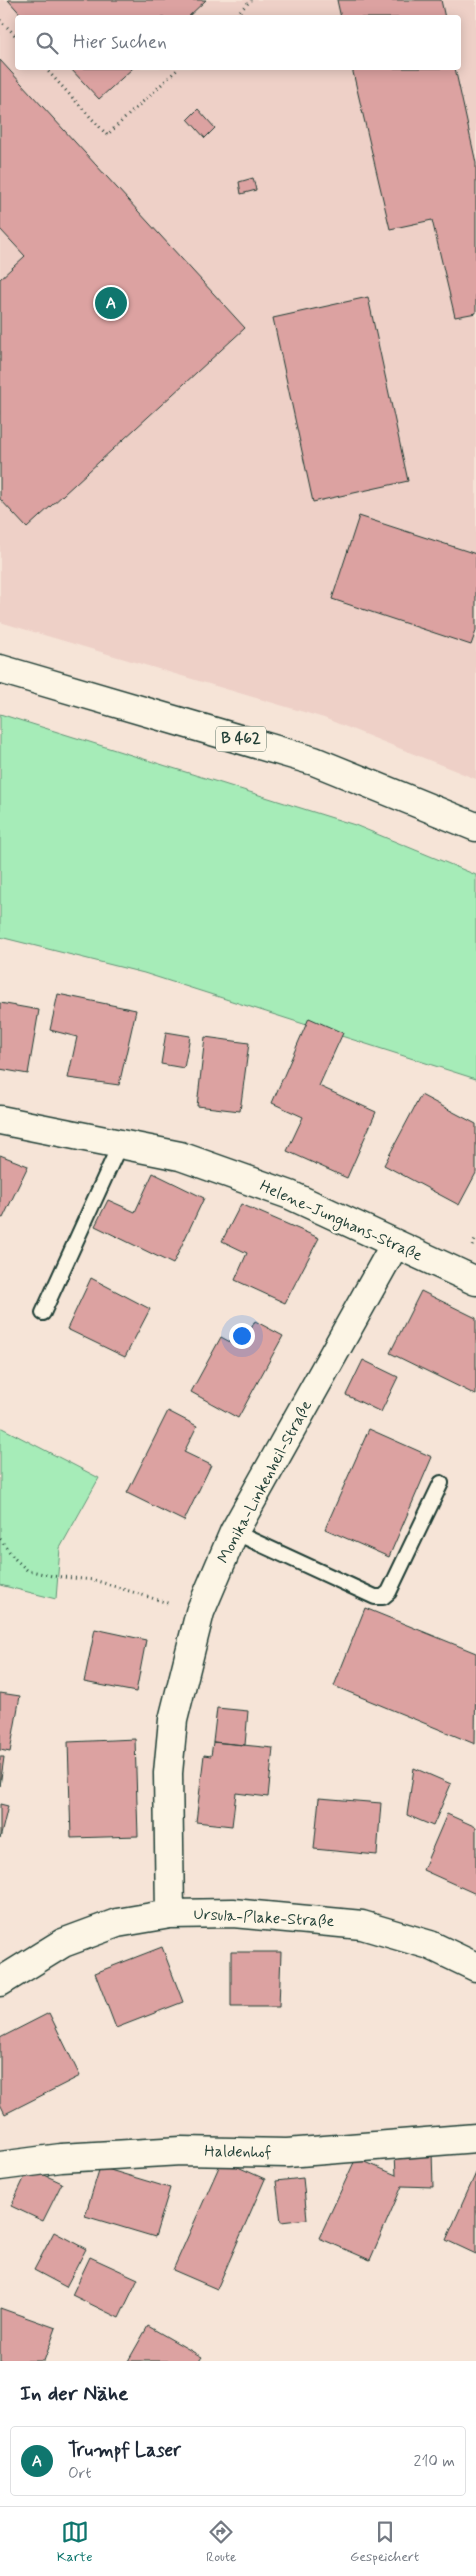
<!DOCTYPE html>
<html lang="de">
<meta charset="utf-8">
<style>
:root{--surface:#fff;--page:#f6f6f7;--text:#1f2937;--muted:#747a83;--line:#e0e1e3;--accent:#0f766e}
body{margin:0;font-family:Mynerve,sans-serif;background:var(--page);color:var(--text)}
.you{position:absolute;left:241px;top:1335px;width:18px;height:18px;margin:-12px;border:4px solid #fff;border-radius:50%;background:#1a73e8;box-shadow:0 0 0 8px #1a73e833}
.badge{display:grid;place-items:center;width:32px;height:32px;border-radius:50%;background:var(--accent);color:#fff;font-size:16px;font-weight:700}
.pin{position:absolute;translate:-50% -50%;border:2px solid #fff;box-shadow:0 1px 5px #0006}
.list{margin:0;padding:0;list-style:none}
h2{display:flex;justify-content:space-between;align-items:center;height:65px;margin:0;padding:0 20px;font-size:21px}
h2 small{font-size:16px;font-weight:400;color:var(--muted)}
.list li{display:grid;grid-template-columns:32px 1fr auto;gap:15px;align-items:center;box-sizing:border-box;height:70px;margin:0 10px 10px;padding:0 10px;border:1px solid var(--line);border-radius:5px}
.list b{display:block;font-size:19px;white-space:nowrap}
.list p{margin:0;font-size:16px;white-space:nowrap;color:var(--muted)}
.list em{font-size:16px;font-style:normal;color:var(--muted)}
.icon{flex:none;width:28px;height:28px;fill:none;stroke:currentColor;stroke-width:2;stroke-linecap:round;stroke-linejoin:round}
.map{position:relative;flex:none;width:476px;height:2361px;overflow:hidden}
.search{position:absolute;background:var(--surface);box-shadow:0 2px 12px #0003;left:15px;right:15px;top:15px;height:55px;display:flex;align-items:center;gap:12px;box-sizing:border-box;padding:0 18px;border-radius:5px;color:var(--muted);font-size:19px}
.sheet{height:145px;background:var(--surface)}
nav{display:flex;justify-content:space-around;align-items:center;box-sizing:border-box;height:70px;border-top:1px solid var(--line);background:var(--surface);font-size:14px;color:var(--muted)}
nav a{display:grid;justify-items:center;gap:2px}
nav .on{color:var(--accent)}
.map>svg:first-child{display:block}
.built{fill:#eed0c7;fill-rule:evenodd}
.green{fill:#a6ecb8;stroke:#629476}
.building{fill:#dca2a1;stroke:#1f3d34}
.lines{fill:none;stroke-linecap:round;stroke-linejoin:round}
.lane-casing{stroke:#1f3d34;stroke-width:18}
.street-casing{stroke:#1f3d34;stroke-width:31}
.primary-casing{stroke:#1f3d34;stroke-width:31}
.path{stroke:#1f3d34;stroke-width:3;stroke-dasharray:1 4;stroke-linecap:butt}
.lane{stroke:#fcf5e5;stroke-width:14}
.street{stroke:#fcf5e5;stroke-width:28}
.primary{stroke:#fcf5e5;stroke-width:28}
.labels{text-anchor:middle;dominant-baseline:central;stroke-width:5;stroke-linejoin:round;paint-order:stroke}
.shield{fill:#fcf5e5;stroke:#617469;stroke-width:1}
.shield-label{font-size:15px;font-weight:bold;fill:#1f3d34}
.street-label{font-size:16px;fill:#1f3d34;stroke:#fcf5e5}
</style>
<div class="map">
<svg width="476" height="2361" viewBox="0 0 476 2361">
<rect width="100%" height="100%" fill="#f6e4d7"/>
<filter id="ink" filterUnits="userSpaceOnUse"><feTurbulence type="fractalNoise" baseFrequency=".02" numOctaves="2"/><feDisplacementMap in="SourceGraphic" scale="10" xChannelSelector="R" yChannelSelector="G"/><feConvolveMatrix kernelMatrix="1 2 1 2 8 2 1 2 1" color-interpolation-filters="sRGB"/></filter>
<g filter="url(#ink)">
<path class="built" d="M0 0H476V779L324 718 0 622ZM18 18H458V68H18Z"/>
<path class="green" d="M0 714 355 825 476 875V1079L144 973 0 937Z
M0 1427 99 1478 60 1548 56 1599 0 1585Z"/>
<path class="building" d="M8 0H206L187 18H24Z
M337 0H441L445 18H341Z
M0 60 245 328 27 528 0 499V279L25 256 0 229Z
M70 68H133L99 99Z
M352 68H455L476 163V313L455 317 432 220 390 229Z
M198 109 215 128 205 138 188 119Z
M253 178 256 190 241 194 239 182Z
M368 297 408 481 313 502 273 318Z
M359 516 476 554V631L471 645 332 599Z
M58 994 136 1010 119 1085 68 1078 77 1037 50 1030Z
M0 1003 39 1010 28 1074 0 1069Z
M309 1018 343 1033 319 1086 376 1112 347 1178 287 1151 303 1117 272 1103Z
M166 1032 190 1036 184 1068 161 1064Z
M205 1037 249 1043 240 1111 197 1106Z
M421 1095 476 1124V1173L459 1205 384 1165Z
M0 1155 28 1166 3 1218 0 1217Z
M153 1173 204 1198 173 1264 95 1226 108 1200 135 1212Z
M241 1204 319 1238 285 1303 235 1280 247 1253 222 1241Z
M91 1278 150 1309 125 1357 67 1329Z
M421 1291 476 1318V1395L390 1353Z
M255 1321 283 1336 238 1418 191 1392 221 1337 241 1348Z
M363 1360 398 1377 381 1412 346 1395Z
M168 1411 197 1426 184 1452 211 1465 184 1521 127 1493Z
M369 1429 432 1457 389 1557 325 1529Z
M365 1608 476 1653 475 1744 334 1686Z
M95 1629 146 1640 136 1692 84 1682Z
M0 1693 20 1696 10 1752 0 1750Z
M217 1708 248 1711 245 1745 213 1742Z
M135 1739 138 1836 71 1838 68 1742Z
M213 1742 273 1748 268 1797 236 1793 232 1826 196 1822 204 1755 211 1756Z
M0 1757H4L0 1786Z
M414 1768 451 1784 433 1826 407 1815Z
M319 1798 381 1803 377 1855 314 1849Z
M0 1804 8 1806 0 1839Z
M447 1814 476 1827V1894L423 1870Z
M162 1947 183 2002 116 2028 95 1973Z
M231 1952H281L279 2007H231Z
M49 2013 80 2076 5 2114 0 2104V2038Z
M432 2151 433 2187 402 2186 370 2260 319 2238 356 2158 396 2175 395 2154Z
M222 2160 265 2179 217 2289 173 2270Z
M100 2167 170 2188 155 2237 85 2216Z
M29 2168 62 2183 43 2221 11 2206Z
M476 2173V2254L446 2240Z
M303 2178 307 2219 281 2222 276 2181Z
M54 2232 86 2249 66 2287 34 2270Z
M90 2257 138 2279 119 2318 72 2295Z
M0 2308 56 2328 44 2361H0Z
M148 2326 202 2357 199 2361H128Z"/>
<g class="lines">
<defs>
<path id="lane" d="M43 1313 120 1144
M234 1532 375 1597H383L389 1592 441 1483"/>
<path id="street" d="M0 1120 180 1156 290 1195 476 1281
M170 1914 168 1773 173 1720 200 1612 234 1532 395 1244
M0 1982 63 1943 117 1923 170 1914 233 1913 362 1925 430 1945 476 1967
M0 2166 61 2158 181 2151 287 2153 476 2138"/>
<path id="primary" d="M0 669 314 761 476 827"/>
</defs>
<use href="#lane" class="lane-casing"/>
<use href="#street" class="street-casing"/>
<use href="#primary" class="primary-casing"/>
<path class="path" d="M233 18 251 0
M0 20 18 38
M45 68 107 135 179 68
M472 1246 476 1238
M0 1539 14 1558 27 1570 52 1576 94 1580 171 1604"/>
<use href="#lane" class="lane"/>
<use href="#street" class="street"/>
<use href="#primary" class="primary"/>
</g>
</g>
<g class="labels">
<rect class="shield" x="216" y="726.5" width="50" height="25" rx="4"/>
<g class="shield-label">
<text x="241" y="739">B 462</text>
</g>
<g class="street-label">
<text transform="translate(341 1221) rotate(24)">Helene-Junghans-Straße</text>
<text transform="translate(265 1482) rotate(-62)">Monika-Linkenheil-Straße</text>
<text transform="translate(264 1918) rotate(3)">Ursula-Plake-Straße</text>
<text transform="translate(238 2152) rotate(1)">Haldenhof</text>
</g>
</g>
</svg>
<div class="you"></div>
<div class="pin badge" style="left:111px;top:303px">A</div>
<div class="search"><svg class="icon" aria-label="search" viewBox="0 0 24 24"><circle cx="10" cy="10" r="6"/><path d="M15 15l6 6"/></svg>Hier suchen</div>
</div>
<section class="sheet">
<h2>In der Nähe<small></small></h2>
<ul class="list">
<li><span class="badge">A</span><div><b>Trumpf Laser</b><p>Ort</p></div><em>210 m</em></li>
</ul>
</section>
<nav>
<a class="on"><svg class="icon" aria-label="map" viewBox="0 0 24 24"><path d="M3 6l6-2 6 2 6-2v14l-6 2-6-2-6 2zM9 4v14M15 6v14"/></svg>Karte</a>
<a><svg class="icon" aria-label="directions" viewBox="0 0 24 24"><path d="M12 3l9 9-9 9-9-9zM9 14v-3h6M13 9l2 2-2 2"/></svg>Route</a>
<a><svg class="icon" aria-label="saved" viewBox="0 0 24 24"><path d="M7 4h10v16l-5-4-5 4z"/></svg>Gespeichert</a>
</nav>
